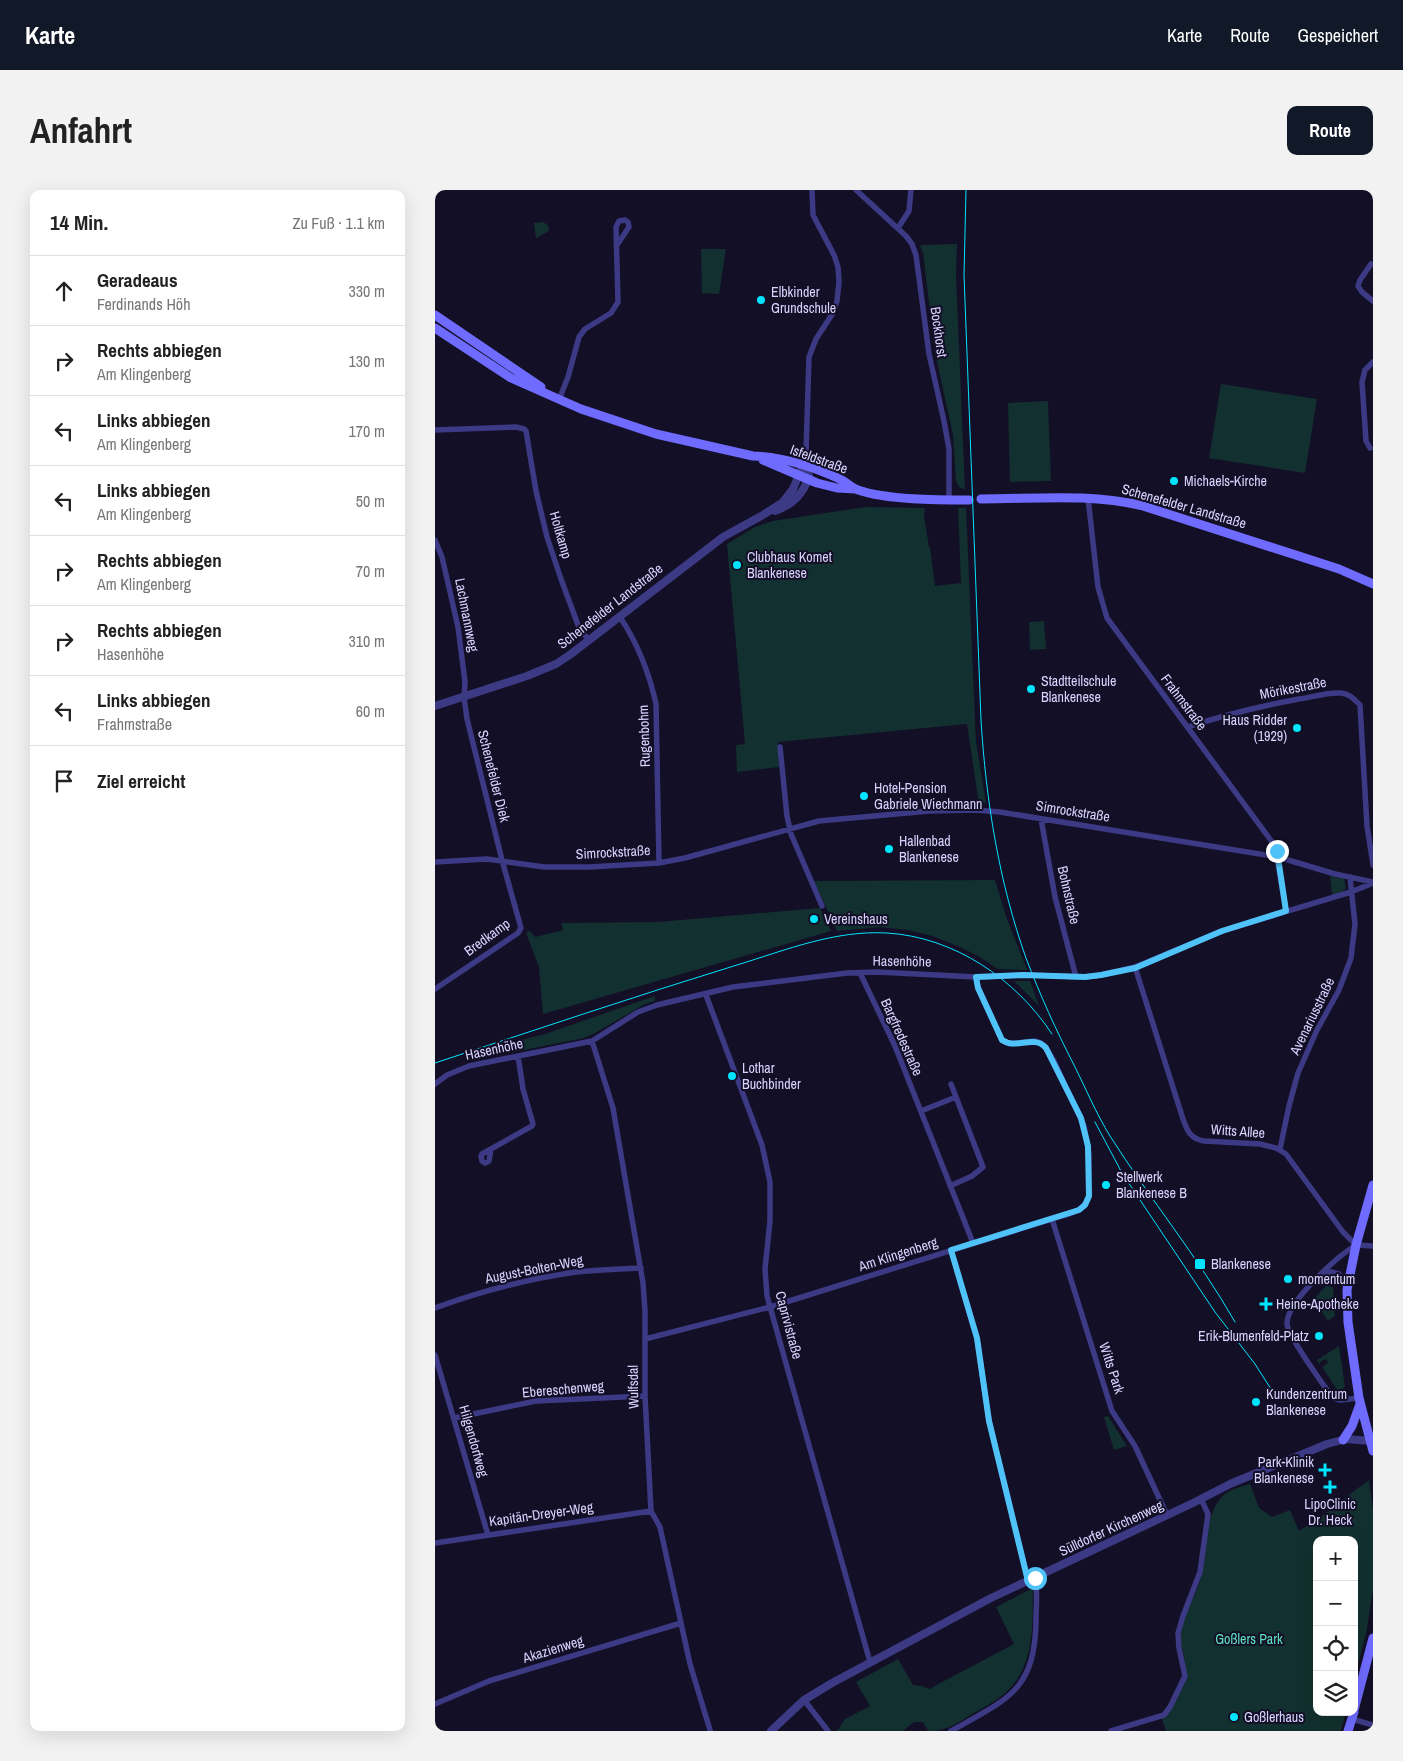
<!DOCTYPE html>
<html lang="de">
<meta charset="utf-8">
<style>
:root{--surface:#fff;--page:#f2f2f2;--text:#222;--muted:#767676;--line:#e0e0e0;--accent:#111827}
body{margin:0;font-family:"Archivo Narrow",sans-serif;background:var(--page);color:var(--text)}
.controls{position:absolute;right:15px;bottom:15px;display:grid;overflow:hidden;border-radius:10px;box-shadow:0 5px 20px #0002}
.controls button{width:45px;height:45px;display:grid;place-items:center;padding:0;border:0;border-bottom:1px solid var(--line);background:var(--surface);color:var(--text);font:25px sans-serif}
.stop{position:absolute;width:15px;height:15px;margin:-11px;border:4px solid #4fc3f7;border-radius:50%;background:#fff}
.stop.end{background:#4fc3f7;border-color:#fff;box-shadow:0 1px 5px #0008}
.list{margin:0;padding:0;list-style:none}
h2{display:flex;justify-content:space-between;align-items:center;height:65px;margin:0;padding:0 20px;font-size:21px}
h2 small{font-size:16px;font-weight:400;color:var(--muted)}
.list li{display:grid;grid-template-columns:32px 1fr auto;gap:15px;align-items:center;box-sizing:border-box;height:70px;padding:0 20px;border-top:1px solid var(--line)}
.list b{display:block;font-size:19px;white-space:nowrap}
.list p{margin:0;font-size:16px;white-space:nowrap;color:var(--muted)}
.list em{font-size:16px;font-style:normal;color:var(--muted)}
.icon{flex:none;width:28px;height:28px;fill:none;stroke:currentColor;stroke-width:2;stroke-linecap:round;stroke-linejoin:round}
.map{position:relative;flex:none;width:938px;height:1541px;overflow:hidden;border-radius:10px}
header{display:flex;align-items:center;gap:30px;box-sizing:border-box;height:70px;padding:0 25px;background:var(--accent);color:#fff}
header strong{font-size:24px}
nav{display:flex;gap:28px;margin-inline-start:auto;font-size:18px}
.intro{display:flex;align-items:center;justify-content:space-between;box-sizing:border-box;height:120px;padding:0 30px}
h1{margin:0;font-size:35px}
.button{padding:12px 22px;border-radius:10px;background:var(--accent);color:#fff;font-size:18px;font-weight:700}
main{display:flex;gap:30px;padding:0 30px}
aside{flex:1;background:var(--surface);border-radius:10px;box-shadow:0 5px 20px #0002}
.map>svg:first-child{display:block}
.green{fill:#12302f}
.lines{fill:none;stroke-linecap:round;stroke-linejoin:round}
.minor{stroke:#3d3a85;stroke-width:5.5}
.tertiary{stroke:#3d3a85;stroke-width:8}
.secondary{stroke:#6f6bff;stroke-width:9}
.tram{stroke:#00e5ff;stroke-width:1}
.route{stroke:#4fc3f7;stroke-width:6}
.poi-dot{fill:#00e5ff;stroke:#130f26;stroke-width:2}
.labels{text-anchor:middle;dominant-baseline:central;stroke-width:4;stroke-linejoin:round;paint-order:stroke}
.poi-label{font-size:14px;fill:#d9d4ff;stroke:#130f26;text-anchor:start}
.street-label{font-size:14px;fill:#d9d4ff;stroke:#130f26}
.park-label{font-size:14px;fill:#5fe0c0;stroke:#130f26}
</style>
<header>
<strong>Karte</strong>
<nav><a>Karte</a><a>Route</a><a>Gespeichert</a></nav>
</header>
<div class="intro"><h1>Anfahrt</h1><a class="button">Route</a></div>
<main>
<aside>
<h2>14 Min.<small>Zu Fuß · 1.1 km</small></h2>
<ul class="list">
<li><svg class="icon" aria-label="ahead" viewBox="0 0 24 24"><path d="M12 20V5M6 11l6-6 6 6"/></svg><div><b>Geradeaus</b><p>Ferdinands Höh</p></div><em>330 m</em></li>
<li><svg class="icon" aria-label="right" viewBox="0 0 24 24"><path d="M7 20v-9h11M14 6l5 5-5 5"/></svg><div><b>Rechts abbiegen</b><p>Am Klingenberg</p></div><em>130 m</em></li>
<li><svg class="icon" aria-label="left" viewBox="0 0 24 24"><path d="M17 20v-9H6M10 6l-5 5 5 5"/></svg><div><b>Links abbiegen</b><p>Am Klingenberg</p></div><em>170 m</em></li>
<li><svg class="icon" aria-label="left" viewBox="0 0 24 24"><path d="M17 20v-9H6M10 6l-5 5 5 5"/></svg><div><b>Links abbiegen</b><p>Am Klingenberg</p></div><em>50 m</em></li>
<li><svg class="icon" aria-label="right" viewBox="0 0 24 24"><path d="M7 20v-9h11M14 6l5 5-5 5"/></svg><div><b>Rechts abbiegen</b><p>Am Klingenberg</p></div><em>70 m</em></li>
<li><svg class="icon" aria-label="right" viewBox="0 0 24 24"><path d="M7 20v-9h11M14 6l5 5-5 5"/></svg><div><b>Rechts abbiegen</b><p>Hasenhöhe</p></div><em>310 m</em></li>
<li><svg class="icon" aria-label="left" viewBox="0 0 24 24"><path d="M17 20v-9H6M10 6l-5 5 5 5"/></svg><div><b>Links abbiegen</b><p>Frahmstraße</p></div><em>60 m</em></li>
<li><svg class="icon" aria-label="arrive" viewBox="0 0 24 24"><path d="M6 21V4h12l-3 4 3 4H6"/></svg><div><b>Ziel erreicht</b></div></li>
</ul>
</aside>
<div class="map">
<svg width="938" height="1541" viewBox="0 0 938 1541">
<rect width="100%" height="100%" fill="#130f26"/>
<path class="green" d="M108 32 113 35 114 41 101 48 99 33Z
M522 54 521 86 530 300 524 297 521 291 518 245 500 162 488 63 485 55Z
M291 59 284 104 267 103 266 59Z
M786 194 882 209 870 283 774 268Z
M613 211 616 291 575 292 573 213Z
M430 317 490 318 489 326 494 357H495L500 396 526 393 523 318H531L541 552 551 613 544 614 532 534 343 552 344 577 302 582 301 555 310 554 292 354 320 337 338 331Z
M609 431 611 459 595 460 594 432Z
M895 686 909 689 911 698 909 701 897 705Z
M560 690 572 729 592 780 563 779 543 766 525 757 497 746 473 740 445 737 402 741 379 691Z
M385 718 396 741 108 824 104 777 91 743 95 741 100 747 128 740 126 733 223 732Z
M579 791H595L604 816Z
M220 806V811L210 814 160 843 149 848 84 861 35 867 34 863 110 844Z
M891 1096 898 1097 900 1126 893 1131 879 1109Z
M904 1156 910 1197 903 1201 887 1177 893 1173 891 1169 885 1172V1175L882 1170Z
M673 1226 692 1256 679 1260 669 1227Z
M934 1290 938 1320V1400L931 1444 919 1489V1350H882V1522H911L906 1541H731L726 1526C736 1518 751 1489 750 1476 750 1466 745 1456 746 1445 747 1425 761 1407 766 1387 774 1362 768 1331 785 1309 792 1300 804 1297 815 1294L824 1318 837 1327 855 1320 864 1341 896 1320 919 1301Z
M598 1398C597 1437 601 1477 568 1505 559 1512 548 1518 539 1523 522 1533 513 1541 493 1541L488 1532H479L468 1541H402L410 1529 435 1516 421 1492 463 1469 478 1495 487 1496 494 1499 579 1454 561 1417Z"/>
<g class="lines">
<path class="minor" d="M421 0 471 46 477 54 481 65 494 164 509 231 514 259V310
M463 38 474 21 476 0
M936 74 925 90 923 96 927 102 938 111
M124 210 133 187 144 147 150 139 176 123 183 112 181 37 184 31 190 30 193 32 194 37 182 55
M0 240 81 237 89 239 91 241 101 301 112 347 126 389 143 435 154 451
M935 258 931 251 927 192 930 180 938 172
M368 275 371 263 374 167 381 149 398 123 402 111 404 92 403 77 399 65 378 25 377 0
M653 308 663 397 672 428 840 656 851 721
M0 350 7 367 23 437 30 492 29 507 32 529 67 670 86 738 83 743 0 799
M185 427C203 454 214 482 221 514L224 673
M753 537C789 525 826 516 864 509 878 507 892 502 906 503 915 504 919 509 925 515L932 636 938 675
M345 557 352 626 356 644 387 716
M606 629 620 707 641 787
M0 672 52 669 109 677H154L224 673 250 668 384 631 494 621 540 620 565 622 843 667 900 684 938 692
M700 777 748 929C752 941 756 949 769 951L825 954 841 958 851 964 908 1042 921 1055
M425 783 460 856 538 1053
M271 805 327 955 335 992V1031L330 1079 332 1106 435 1472
M157 851 178 918 208 1093 210 1121V1206L216 1321 225 1337 255 1474 275 1540
M0 894 12 885 34 876 157 851 203 822 222 815 298 797 412 783 442 782 541 787 589 785 650 787 666 785 700 777 787 741 916 702 938 693
M486 921 521 907
M56 959 54 971 50 973 47 971 46 966 47 964 97 936 98 934 88 899 83 866
M845 959 854 916 863 883 882 840 904 800 916 768 920 734 915 687
M515 996 537 986 548 977 516 894
M617 1029 677 1221 700 1256 732 1325
M921 1055C903 1066 851 1112 852 1134 853 1146 889 1196 898 1208L905 1210 924 1208
M921 1055 938 1056
M516 1060 542 1149 554 1231 593 1391
M887 1083 896 1082 904 1084 911 1097
M0 1118C46 1101 92 1089 141 1082 162 1080 184 1079 206 1078
M210 1149 335 1117 617 1029C632 1024 649 1023 654 1006V965L649 936 619 871 611 858 606 853 599 851 575 854 567 850 543 797 541 787
M0 1165 53 1345
M19 1228 101 1211 210 1206
M0 1353 216 1321
M369 1510 393 1541
M0 1514 54 1491 246 1433
M917 1529 938 1535
M516 1541C572 1509 600 1502 601 1430 601 1416 603 1401 600 1388
M676 1541 729 1525 735 1517 750 1486 744 1458 743 1443 748 1426 765 1382 773 1324 766 1309"/>
<path class="tertiary" d="M340 321C357 315 369 303 374 286L368 275
M0 516 92 486 121 474 136 464 288 347 328 325 348 312 358 299 368 275
M336 1541 369 1510 397 1493 556 1408 758 1313 795 1294 892 1254 911 1249 936 1251"/>
<path class="secondary" d="M0 125 106 197
M0 138 76 188 146 219 221 244 318 266C349 267 379 277 407 290 412 293 417 298 423 300 452 310 503 310 534 310
M328 270 382 293 402 298 421 299
M546 309C600 309 655 303 708 316L904 379 938 394
M938 995 921 1055 912 1100 913 1132 924 1208 938 1261
M908 1250 917 1236 925 1214
M919 1520 938 1448
M913 1541 919 1522"/>
<path class="tram" d="M531 0 529 85 546 530C551 611 564 692 591 768 605 805 621 840 639 875 651 899 661 923 675 946 715 1009 763 1067 800 1132
M0 873C100 840 201 806 302 775 351 760 400 740 452 743 519 747 581 789 617 844
M660 932 687 983 780 1122 820 1174 836 1199"/>
</g>
<g class="lines">
<path class="route" d="M600 1388 593 1391 554 1231 542 1148 516 1060 644 1020 650 1015 654 1006 653 956 646 928 611 858C599 844 581 860 567 850L543 798 541 787 589 785 650 787 666 785 700 778 787 741 851 721 842 661"/>
</g>
<g class="poi-dot">
<circle cx="326" cy="110" r="5"/>
<circle cx="739" cy="291" r="5"/>
<circle cx="302" cy="375" r="5"/>
<circle cx="596" cy="499" r="5"/>
<circle cx="862" cy="538" r="5"/>
<circle cx="429" cy="606" r="5"/>
<circle cx="454" cy="659" r="5"/>
<circle cx="379" cy="729" r="5"/>
<circle cx="297" cy="886" r="5"/>
<circle cx="671" cy="995" r="5"/>
<rect x="759" y="1068" width="12" height="12" rx="2.5"/>
<circle cx="853" cy="1089" r="5"/>
<path d="M828.5 1106.5h5v5h5v5h-5v5h-5v-5h-5v-5h5z"/>
<circle cx="884" cy="1146" r="5"/>
<circle cx="821" cy="1212" r="5"/>
<path d="M887.5 1272.5h5v5h5v5h-5v5h-5v-5h-5v-5h5z"/>
<path d="M892.5 1289.5h5v5h5v5h-5v5h-5v-5h-5v-5h5z"/>
<circle cx="799" cy="1527" r="5"/>
</g>
<g class="labels">
<g class="poi-label">
<text x="336" y="102">Elbkinder<tspan x="336" dy="16">Grundschule</tspan></text>
<text x="749" y="291">Michaels-Kirche</text>
<text x="312" y="367">Clubhaus Komet<tspan x="312" dy="16">Blankenese</tspan></text>
<text x="606" y="491">Stadtteilschule<tspan x="606" dy="16">Blankenese</tspan></text>
<text x="852" y="530" text-anchor="end">Haus Ridder<tspan x="852" dy="16">(1929)</tspan></text>
<text x="439" y="598">Hotel-Pension<tspan x="439" dy="16">Gabriele Wiechmann</tspan></text>
<text x="464" y="651">Hallenbad<tspan x="464" dy="16">Blankenese</tspan></text>
<text x="389" y="729">Vereinshaus</text>
<text x="307" y="878">Lothar<tspan x="307" dy="16">Buchbinder</tspan></text>
<text x="681" y="987">Stellwerk<tspan x="681" dy="16">Blankenese B</tspan></text>
<text x="776" y="1074">Blankenese</text>
<text x="863" y="1089">momentum</text>
<text x="841" y="1114">Heine-Apotheke</text>
<text x="874" y="1146" text-anchor="end">Erik-Blumenfeld-Platz</text>
<text x="831" y="1204">Kundenzentrum<tspan x="831" dy="16">Blankenese</tspan></text>
<text x="879" y="1272" text-anchor="end">Park-Klinik<tspan x="879" dy="16">Blankenese</tspan></text>
<text x="895" y="1314" text-anchor="middle">LipoClinic<tspan x="895" dy="16">Dr. Heck</tspan></text>
<text x="809" y="1527">Goßlerhaus</text>
</g>
<g class="street-label">
<text transform="translate(504 142) rotate(82)">Bockhorst</text>
<text transform="translate(384 269) rotate(20)">Isfeldstraße</text>
<text transform="translate(749 316) rotate(16)">Schenefelder Landstraße</text>
<text transform="translate(126 345) rotate(74)">Holtkamp</text>
<text transform="translate(175 416) rotate(-38)">Schenefelder Landstraße</text>
<text transform="translate(32 425) rotate(79)">Lachmannweg</text>
<text transform="translate(858 498) rotate(-11)">Mörikestraße</text>
<text transform="translate(749 512) rotate(53)">Frahmstraße</text>
<text transform="translate(209 546) rotate(-92)">Rugenbohm</text>
<text transform="translate(59 586) rotate(76)">Schenefelder Diek</text>
<text transform="translate(638 621) rotate(9)">Simrockstraße</text>
<text transform="translate(178 662) rotate(-3)">Simrockstraße</text>
<text transform="translate(634 705) rotate(77)">Bohnstraße</text>
<text transform="translate(52 747) rotate(-36)">Bredkamp</text>
<text transform="translate(467 771) rotate(1)">Hasenhöhe</text>
<text transform="translate(877 826) rotate(-64)">Avenariusstraße</text>
<text transform="translate(467 847) rotate(66)">Bargfredestraße</text>
<text transform="translate(59 859) rotate(-12)">Hasenhöhe</text>
<text transform="translate(803 941) rotate(4)">Witts Allee</text>
<text transform="translate(463 1064) rotate(-18)">Am Klingenberg</text>
<text transform="translate(99 1079) rotate(-11)">August-Bolten-Weg</text>
<text transform="translate(354 1135) rotate(75)">Caprivistraße</text>
<text transform="translate(677 1178) rotate(72)">Witts Park</text>
<text transform="translate(198 1197) rotate(-91)">Wulfsdal</text>
<text transform="translate(128 1199) rotate(-5)">Ebereschenweg</text>
<text transform="translate(39 1251) rotate(74)">Hilgendorfweg</text>
<text transform="translate(106 1324) rotate(-8)">Kapitän-Dreyer-Weg</text>
<text transform="translate(676 1338) rotate(-25)">Sülldorfer Kirchenweg</text>
<text transform="translate(118 1459) rotate(-17)">Akazienweg</text>
</g>
<g class="park-label">
<text x="814" y="1449">Goßlers Park</text>
</g>
</g>
</svg>
<div class="controls">
<button>+</button>
<button>−</button>
<button><svg class="icon" aria-label="locate" viewBox="0 0 24 24"><circle cx="12" cy="12" r="6"/><path d="M12 2v4M12 18v4M2 12h4M18 12h4"/></svg></button>
<button><svg class="icon" aria-label="layers" viewBox="0 0 24 24"><path d="M12 4l9 5-9 5-9-5zM3 14l9 5 9-5"/></svg></button>
</div>
<div class="stop" style="left:600px;top:1388px"></div>
<div class="stop end" style="left:842px;top:661px"></div>
</div>
</main>
